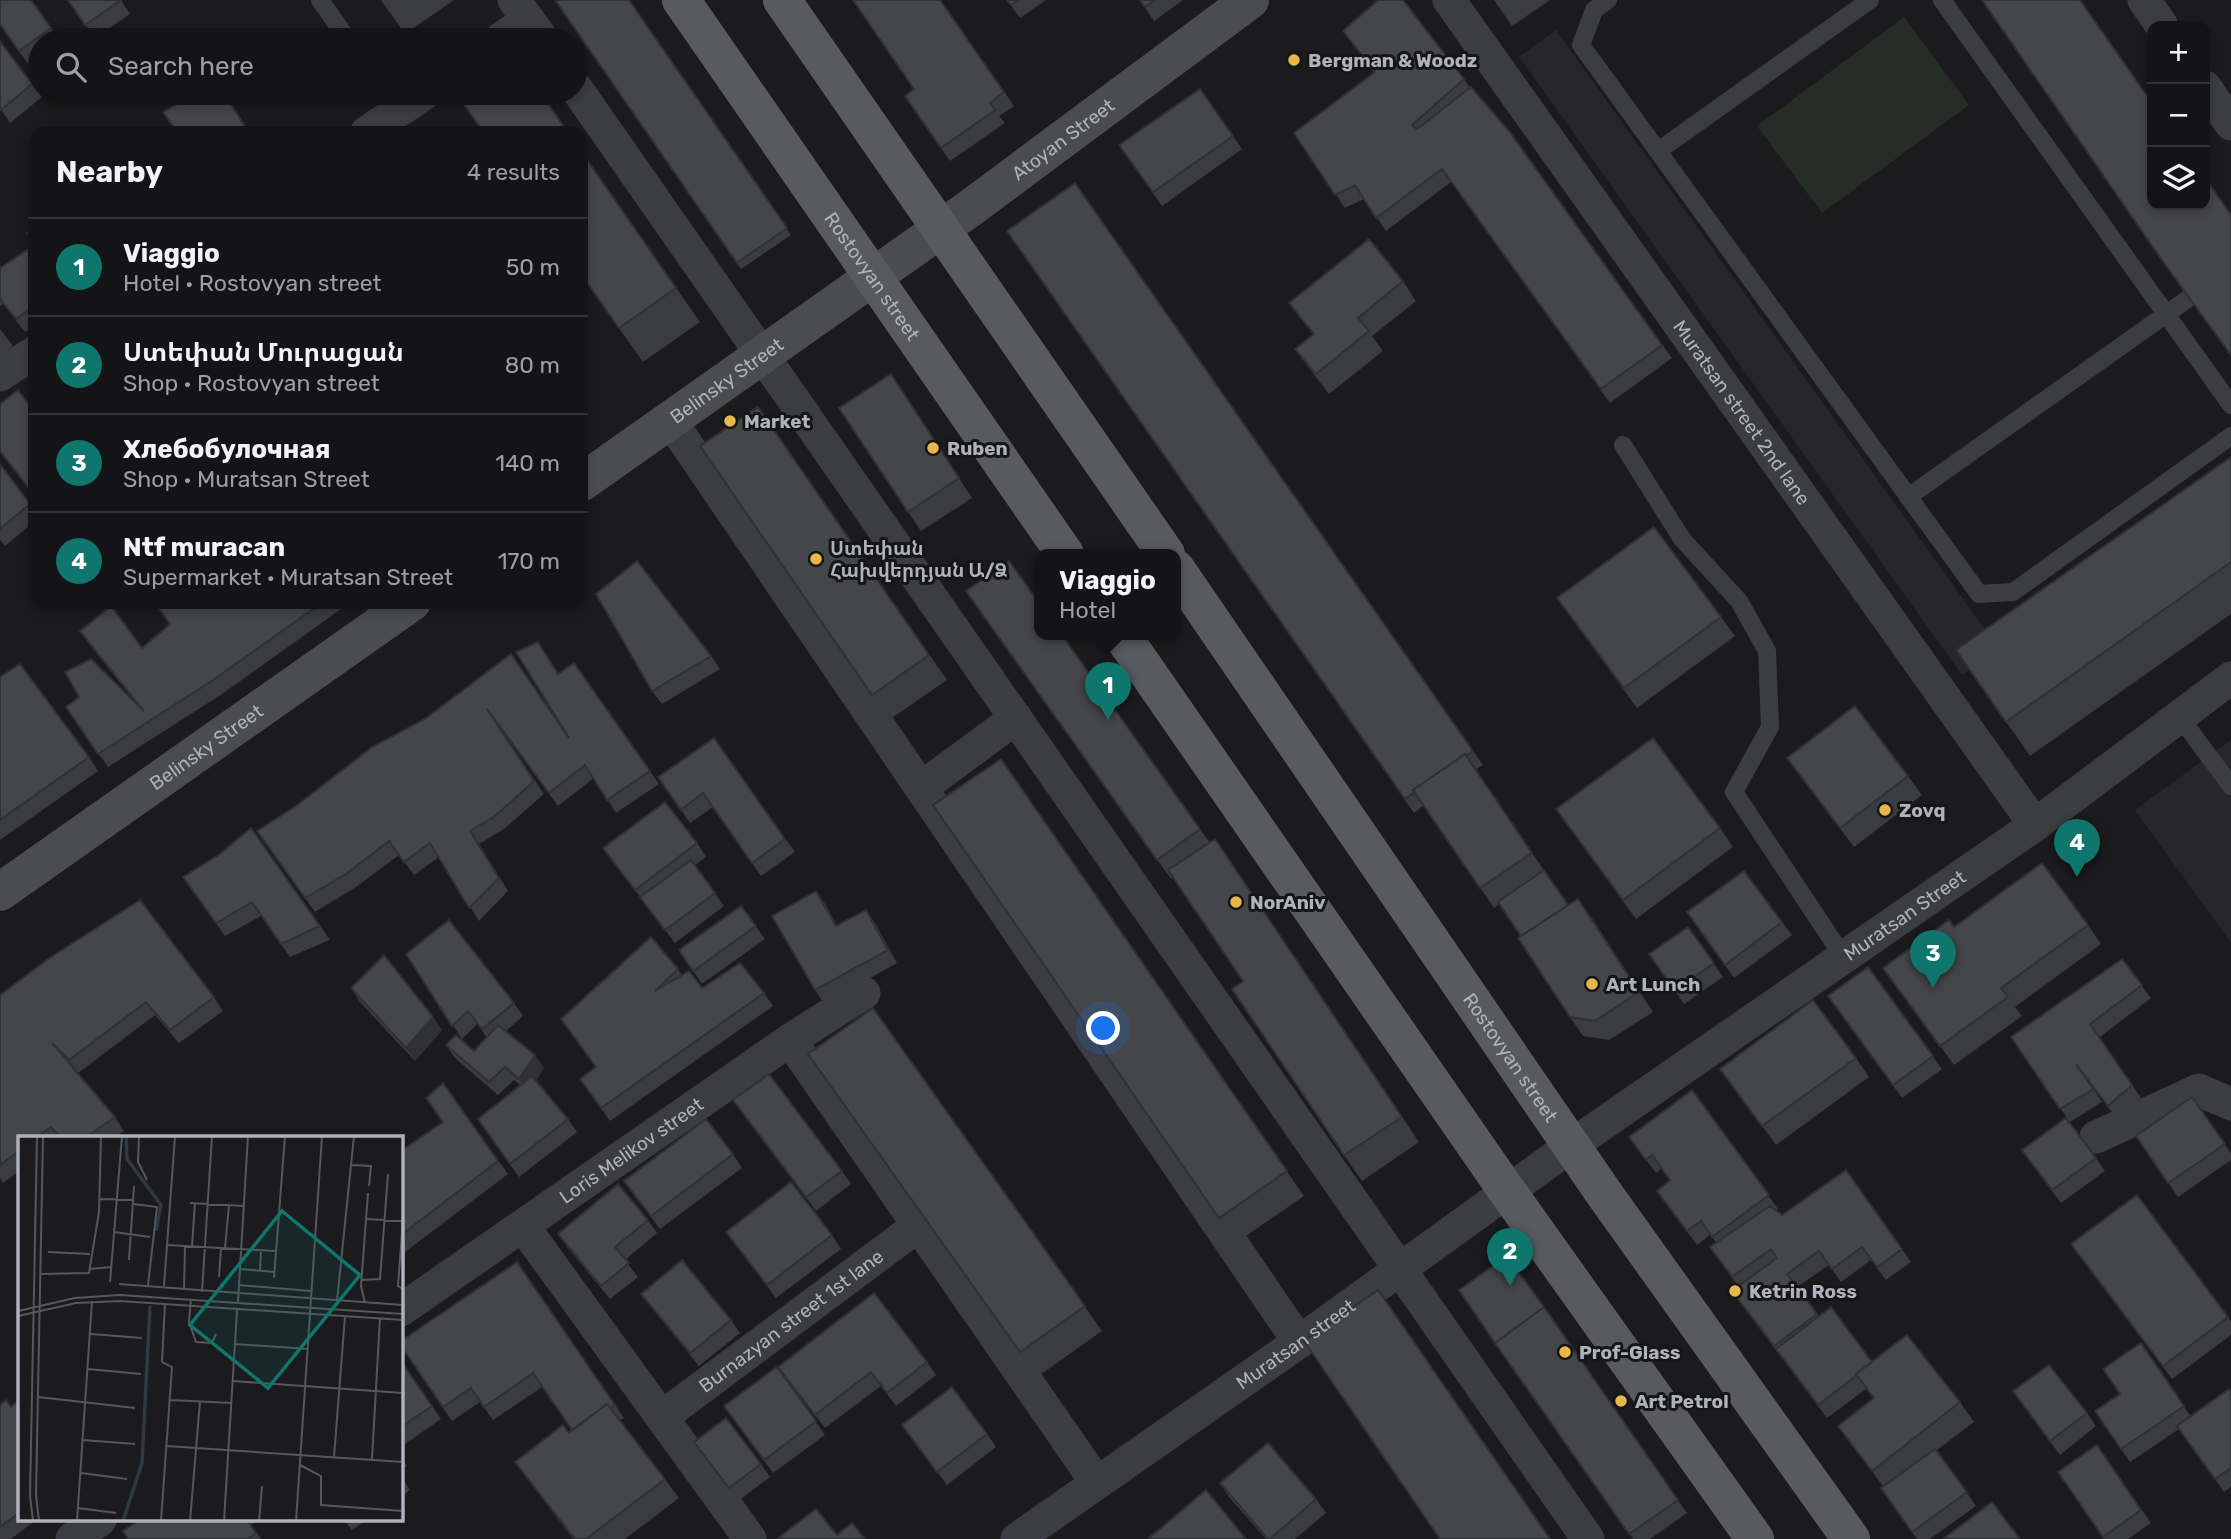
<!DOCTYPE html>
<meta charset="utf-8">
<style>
:root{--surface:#141416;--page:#1d1d1f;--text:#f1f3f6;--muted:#9d9ea1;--line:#333335;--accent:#0f766e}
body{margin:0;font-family:Rubik,"Noto Sans Armenian",sans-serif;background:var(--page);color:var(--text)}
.controls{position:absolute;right:21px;top:21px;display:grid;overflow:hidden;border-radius:14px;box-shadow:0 4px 10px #0003}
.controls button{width:63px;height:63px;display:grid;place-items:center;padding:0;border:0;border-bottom:2px solid var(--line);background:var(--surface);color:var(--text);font:35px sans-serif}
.you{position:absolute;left:1104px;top:1029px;width:24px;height:24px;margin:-18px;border:5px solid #fff;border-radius:50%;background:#1a73e8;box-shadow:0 0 0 10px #1a73e833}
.badge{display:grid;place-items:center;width:46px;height:46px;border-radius:50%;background:var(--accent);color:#fff;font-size:23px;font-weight:700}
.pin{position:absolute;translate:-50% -58px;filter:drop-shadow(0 2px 4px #0008)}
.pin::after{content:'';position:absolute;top:37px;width:24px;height:21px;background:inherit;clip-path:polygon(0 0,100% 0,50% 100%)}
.popup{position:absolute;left:1034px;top:549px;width:147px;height:91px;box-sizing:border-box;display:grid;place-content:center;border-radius:14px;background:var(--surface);filter:drop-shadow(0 2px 5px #0005);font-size:23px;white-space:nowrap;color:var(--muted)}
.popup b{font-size:26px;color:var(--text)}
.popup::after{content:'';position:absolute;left:50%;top:100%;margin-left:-14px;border:14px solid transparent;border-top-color:var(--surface)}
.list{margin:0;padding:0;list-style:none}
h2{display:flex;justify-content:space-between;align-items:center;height:91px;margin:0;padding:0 28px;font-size:30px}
h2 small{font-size:23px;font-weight:400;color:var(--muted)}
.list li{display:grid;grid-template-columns:46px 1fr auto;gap:21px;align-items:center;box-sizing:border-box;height:98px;padding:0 28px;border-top:2px solid var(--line)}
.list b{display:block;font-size:26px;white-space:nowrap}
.list p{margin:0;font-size:23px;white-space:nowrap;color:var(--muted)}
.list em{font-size:23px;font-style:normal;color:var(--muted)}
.icon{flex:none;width:38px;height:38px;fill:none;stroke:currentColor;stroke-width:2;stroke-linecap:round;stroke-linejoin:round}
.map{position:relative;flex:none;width:2231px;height:1539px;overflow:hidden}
.search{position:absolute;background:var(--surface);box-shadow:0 4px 10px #0003;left:28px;top:28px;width:560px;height:77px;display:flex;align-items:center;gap:18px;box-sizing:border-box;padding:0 24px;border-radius:38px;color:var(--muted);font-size:26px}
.panel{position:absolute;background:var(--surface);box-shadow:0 4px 10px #0003;left:28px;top:126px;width:560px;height:483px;border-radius:21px}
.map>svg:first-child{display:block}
.built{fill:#27272a}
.green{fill:#252d26}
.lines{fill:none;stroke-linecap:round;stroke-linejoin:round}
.service{stroke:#3c3d42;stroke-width:18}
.minor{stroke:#3c3d42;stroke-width:33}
.secondary{stroke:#4a4c52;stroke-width:38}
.primary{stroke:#585a60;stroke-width:38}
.wall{fill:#3b3c40}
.shaded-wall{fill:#303134}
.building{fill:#45464a;stroke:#303134;stroke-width:2}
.poi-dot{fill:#e6b84a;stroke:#161618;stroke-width:2.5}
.labels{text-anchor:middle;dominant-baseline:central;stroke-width:6;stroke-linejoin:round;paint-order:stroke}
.poi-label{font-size:19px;font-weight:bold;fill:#aeb2bb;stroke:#161618;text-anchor:start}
.street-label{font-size:19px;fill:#aeb2bb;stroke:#161618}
.inset-river{fill:none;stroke:#313940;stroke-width:3.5}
.inset-road{fill:none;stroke:#56575c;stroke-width:2}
.view{fill:#0f766e;fill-opacity:0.15;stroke:#0f766e;stroke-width:3.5}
.inset-edge{fill:none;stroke:#aeb2bb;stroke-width:3.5}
</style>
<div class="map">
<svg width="2231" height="1539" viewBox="0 0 2231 1539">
<rect width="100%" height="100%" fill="#1b1b1d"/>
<path class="built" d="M1556 30 1999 649 1962 675 1519 57Z
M2231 740V943L2135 810Z"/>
<path class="green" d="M1904 17 1969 105 1822 213 1757 126Z"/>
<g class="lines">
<path class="service" d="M320 0 348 40
M1608 0 1594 10 1581 45 1979 594 2013 592 2231 436
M1942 0 2231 405
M384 93 397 112
M1658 151 1870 0
M1623 445 1682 539 1739 601 1767 651 1770 727 1734 792 1844 958
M1908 497 2189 298
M2179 716 2231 786"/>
<g class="minor">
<path d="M514 0 543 40"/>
<path id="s1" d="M1449 0 2035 825"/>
<path d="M2144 0 2162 26"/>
<path d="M499 40 528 20"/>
<path d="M2205 87 2231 124"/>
<path d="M576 88 1588 1539"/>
<path d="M366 133 425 93"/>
<path d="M0 375 35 352"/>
<path d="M670 420 1299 1342"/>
<path d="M921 788 1016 718"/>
<path d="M790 1040 1097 1483"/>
<path d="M2096 1137 2199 1090 2231 1104"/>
<path d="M523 1226 750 1539"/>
<path id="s2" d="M401 1310 790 1040 864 993"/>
<path id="s3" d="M662 1417 919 1225"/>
<path d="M72 1539 100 1520"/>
<path id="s4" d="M1017 1539 1299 1342 1572 1145 2035 825 2231 678"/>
</g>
<g class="secondary">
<path id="s5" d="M581 483 969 209 1250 0"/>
<path id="s6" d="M0 892 412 602"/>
</g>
<g class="primary">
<path id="s7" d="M681 0 1065 554"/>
<path d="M782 0 1166 554"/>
<path id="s8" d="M1176 569 1603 1192 1851 1539"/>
<path d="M1121 634 1507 1191 1755 1539"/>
</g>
</g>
<path class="wall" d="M31 0 59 40H40V56L28 64 0 24Z
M68 0H121L130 14 95 38Z
M381 0H454L405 34Z
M555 0H629L791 235 741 269Z
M941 0 1014 106 999 116 1005 123 950 161 905 96 914 89Z
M1007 0H1046L1020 18Z
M1140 0H1183L1154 21Z
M1494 0H1550L1512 26Z
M1343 31 1464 79 1470 88 1509 131 1672 358 1610 403 1451 182 1386 231 1364 199 1345 208 1294 133 1374 73Z
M32 84 42 97 10 123 0 108Z
M1200 89 1242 149 1162 206 1119 145Z
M581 151 700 322 643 362 581 274Z
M1075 183 1483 765 1475 770 1568 905 1592 918 1653 1012 1609 1040 1583 1036 1570 1017 1521 936 1499 904 1494 908 1424 805 1414 813 1007 231Z
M35 261V325L25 332 3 304 0 306V268Z
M1403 281 1416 301 1372 336 1383 351 1329 394 1309 368 1295 349 1313 335 1289 303Z
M0 329 13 346 0 357Z
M904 394 972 498 921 531 908 512Z
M0 404 35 413V497L0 452Z
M758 407 947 680 889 720 700 446Z
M2231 457V614L2030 756 1956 650Z
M0 464 35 512V521L5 546 0 540Z
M966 591 1061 634 1210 843 1215 839 1419 1142 1362 1181 1344 1155 1243 981 1173 877 1171 879Z
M1557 598 1721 617 1735 636 1637 708Z
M154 602H336L341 609 222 694 108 767 66 707 137 704 89 644 80 631 142 648 170 624Z
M511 654 568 736 559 673 574 663 659 784 616 813 594 778 558 806 497 723 544 794 504 829 479 844 508 891 479 921 439 857 414 875 399 855 356 887 315 912 257 831 296 806 425 719Z
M711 656 720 669 662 704 652 691Z
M0 677 89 757 98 771 0 840Z
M714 738 795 852 761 876 713 807 690 823 658 777Z
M1787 758 1908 776 1922 795 1854 847Z
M1001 759 1304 1196 1236 1243 933 805Z
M1556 809 1720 828 1733 847 1636 919Z
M251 828 330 940 290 957 261 916 225 936 183 877 220 854Z
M697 843 706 857 695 865 724 906 675 943 603 848Z
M816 891 826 905 837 926 875 923 897 963 824 1004 815 990Z
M741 906 765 939 702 984 679 950Z
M1687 912 1782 922 1792 935 1734 978Z
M2088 925 2101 944 2015 1007 2022 1016 1954 1065 1883 968 1954 927Z
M1688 927 1723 977 1684 1004 1649 954Z
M406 954 514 1003 523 1016 506 1031 544 1068 536 1081 568 1119 577 1132 519 1177 478 1119 520 1085 514 1080 498 1095 455 1058 446 1045 474 1051 487 1037 477 1024 462 1039Z
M2122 959 2151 998 2100 1037 2141 1098 2117 1119 2086 1077 2102 1102 2070 1122 2011 1037Z
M1868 967 1942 1069 1902 1098 1828 996Z
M678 969 682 975 702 988 764 993 773 1006 610 1121 580 1079 596 1067 561 1019Z
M351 988 433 1017 442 1030 415 1061 360 1002Z
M0 995 214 997 223 1011 179 1043 155 1015 78 1073 115 1117 124 1131 113 1138H19V1171L3 1183 0 1178Z
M873 1008 1102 1331 1037 1377 808 1054Z
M1856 1058 1869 1077 1776 1145 1720 1069Z
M443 1083 508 1174 401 1255V1151L443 1122Z
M1692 1090 1778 1209 1776 1210 1782 1215 1846 1170 1911 1262 1886 1280 1871 1260 1841 1282 1829 1265 1797 1287 1819 1317 1872 1362 1960 1402 1974 1422 1937 1450 1976 1506 1930 1539H1917L1881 1488 1883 1486 1838 1426 1873 1399 1866 1389 1827 1418 1741 1304 1738 1286 1710 1247 1717 1243 1710 1235 1697 1245 1666 1204 1670 1181 1661 1169 1656 1173 1629 1137Z
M2192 1097 2231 1153V1160L2178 1197 2136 1136Z
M742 1113 842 1171 851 1184 816 1211Z
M733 1154 742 1168 660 1229 624 1181Z
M2096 1158 2105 1171 2061 1203 2031 1163Z
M2137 1195 2231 1321V1335L2172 1379 2081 1257Z
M648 1220 657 1233 625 1260 638 1277 610 1299 567 1247 558 1234Z
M726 1232 832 1235 841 1249 776 1298Z
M1507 1256 1687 1513 1650 1539H1633L1459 1290Z
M517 1262 624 1418 620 1420 679 1498 625 1539H573L515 1462 572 1430 542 1387 493 1420 480 1402 452 1421 401 1346Z
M641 1294 731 1320 740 1333 699 1366 651 1307Z
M2141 1343 2191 1417 2231 1392V1487L2224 1492 2179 1429 2130 1462 2095 1411 2120 1394Z
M401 1360 441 1419 401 1447Z
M927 1362 936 1375 896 1406 881 1386 825 1428 778 1367Z
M777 1367 825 1435 773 1473 724 1406Z
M2013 1391 2087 1413 2096 1426 2060 1455Z
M19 1400V1520H36L11 1539H0V1405L11 1407Z
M902 1425 987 1434 996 1447 947 1485Z
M694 1442 761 1464 770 1477 738 1501Z
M2097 1445 2151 1523 2128 1539H2104L2058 1472Z
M401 1457 407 1466 401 1470Z
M401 1476 410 1490 401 1497Z
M1220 1483 1316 1499 1326 1513 1295 1539H1266L1229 1497Z
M139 1520H259L251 1525 261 1539H128Z
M344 1520H367L352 1530Z"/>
<path class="shaded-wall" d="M470 831 479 844 508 891 499 878Z
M1215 839 1232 864 1419 1142 1402 1117Z
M816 891 826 905 845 940 836 926Z
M1578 899 1592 918 1653 1012 1639 992Z
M866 910 875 923 897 963 888 950Z
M433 1017 442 1030 415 1061 406 1048Z
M535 1055 544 1068 528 1092 519 1079Z"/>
<path class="building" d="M0 0H31L51 28 19 51 0 24Z
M68 0H121L85 25Z
M555 0H629L787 228 737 263Z
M853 0H940L1004 92 990 103 995 110 941 148 905 96 914 89Z
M1007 0H1018L1011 5Z
M1140 0H1155L1145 7Z
M1378 0H1403L1464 79 1412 125 1417 129 1471 87 1509 131 1662 345 1601 389 1442 169 1376 218 1355 185 1335 195 1294 133 1375 72 1343 31Z
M1982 0H2080L2152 103V205H2205V178L2231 215V355L2164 263Z
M0 41 32 84 1 110 0 108Z
M1200 89 1233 136 1153 192 1119 145Z
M197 93H224L249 133H178L163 112Z
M456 93H541L568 133H484Z
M581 151 676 288 619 328 581 274Z
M1075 183 1473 751 1466 756 1465 754 1413 790 1415 792 1405 799 1007 231Z
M35 227V244L27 233Z
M1369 239 1403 281 1358 318 1369 331 1316 374 1295 349 1314 334 1289 303Z
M27 250 35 262V305L16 319 0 299V268Z
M891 374 959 478 908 512 839 408Z
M18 390 35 413V496L0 451V404Z
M758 407 929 655 872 695 700 446Z
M2231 457V562L2006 722 1956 650Z
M0 464 30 504 0 529Z
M1654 527 1721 617 1624 688 1557 598Z
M637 561 711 656 652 691 596 594Z
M1009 561 1040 604V634H1061L1200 829 1157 860 966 591Z
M154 602H323L213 680 98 754 66 707 79 697 65 672 91 659 144 711 80 631 111 606 142 648 170 624Z
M538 642 558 674 574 663 650 771 607 800 585 765 549 793 487 709 534 781 495 816 470 831 499 878 469 908 430 843 404 862 389 841 346 874 305 898 257 831 296 806 372 747 425 719 511 654 569 738 516 652Z
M20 664 89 757 0 820V677Z
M1855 706 1908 776 1840 828 1787 758Z
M714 738 785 839 752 863 703 793 681 810 658 777Z
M1653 738 1720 828 1623 900 1556 809Z
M1465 754 1532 853 1480 888 1413 790Z
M1001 759 1287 1171 1219 1218 933 805Z
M665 802 697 843 635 890 603 848Z
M251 828 320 926 281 944 252 902 216 923 183 877 220 854Z
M1215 839 1402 1117 1344 1155 1232 989 1243 981 1168 870Z
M691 860 715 893 665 930 640 897Z
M2042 863 2088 925 2001 988 2008 997 1940 1046 1883 968 1949 920 1954 927Z
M1544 870 1568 905 1521 936 1498 902Z
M1744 871 1782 922 1725 965 1687 912Z
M816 891 836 926 866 910 888 950 815 990 772 916Z
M1578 899 1639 992 1595 1021 1570 1017 1518 938Z
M140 900 214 997 170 1030 146 1002 69 1060 52 1043 115 1117 85 1138H61L51 1127 35 1138H19V1151L0 1165V995L51 957Z
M741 906 756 926 693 971 679 950Z
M449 920 514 1003 482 1029 468 1011 452 1026 406 954Z
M1688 927 1714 963 1675 991 1649 954Z
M651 937 678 969 655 991 689 971 702 988 740 963 764 993 601 1108 580 1079 596 1067 561 1019Z
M384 955 433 1017 406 1048 351 988Z
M2122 959 2142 985 2090 1024 2132 1085 2108 1106 2076 1064 2093 1089 2060 1109 2011 1037Z
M1868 967 1933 1056 1893 1085 1828 996Z
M1813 1000 1856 1058 1762 1126 1720 1069Z
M873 1008 1085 1306 1020 1352 808 1054Z
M498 1025 535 1055 519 1079 505 1067 489 1082 446 1045 456 1035 474 1051Z
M769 1074 842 1171 806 1197 733 1100Z
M532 1076 568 1119 510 1164 478 1119Z
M443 1083 498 1161 401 1235V1151L443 1122 426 1098Z
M1692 1090 1769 1195 1712 1237 1701 1221 1687 1231 1657 1191 1670 1180 1652 1155 1646 1160 1629 1137Z
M2192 1097 2225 1144 2168 1183 2136 1136Z
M2066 1118 2096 1158 2052 1190 2022 1150Z
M706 1119 733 1154 651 1216 624 1181Z
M1846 1170 1902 1249 1877 1267 1862 1247 1832 1269 1819 1251 1787 1274 1817 1314 1774 1346 1732 1291 1777 1258 1771 1249 1732 1277 1710 1247 1770 1206 1782 1215Z
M791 1182 832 1235 767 1285 726 1232Z
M618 1184 648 1220 615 1247 629 1263 601 1286 558 1234Z
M2137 1195 2228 1317 2163 1366 2071 1244Z
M1507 1256 1544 1307 1495 1343 1459 1290Z
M682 1260 731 1320 690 1353 641 1294Z
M517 1262 615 1405 611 1408 607 1404 572 1430 533 1373 484 1407 471 1388 443 1407 401 1346V1341Z
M1378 1290 1550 1539H1440L1304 1341Z
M874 1293 927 1362 887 1393 871 1372 815 1415 778 1367Z
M1544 1307 1678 1500 1629 1534 1495 1343Z
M1831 1307 1872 1362 1856 1374 1857 1375 1818 1405 1776 1349Z
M1907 1335 1960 1402 1872 1471 1838 1426 1874 1398 1856 1374Z
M2141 1343 2184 1406 2121 1449 2095 1411 2120 1394 2103 1369Z
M401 1361 432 1406 401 1427Z
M2049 1365 2087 1413 2050 1441 2013 1391Z
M777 1367 816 1421 764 1460 724 1406Z
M952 1387 987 1434 937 1472 902 1425Z
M2229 1389 2231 1392V1468L2215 1479 2177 1426Z
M6 1400 11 1407 19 1400V1513L0 1527V1405Z
M607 1404 665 1479 586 1539H575L515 1462 563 1425 569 1433Z
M726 1418 761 1464 729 1488 694 1442Z
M1268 1443 1316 1499 1270 1539H1268L1220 1483Z
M2097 1445 2141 1510 2103 1537 2058 1472Z
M1935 1449 1967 1492 1912 1532 1881 1488Z
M1206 1490 1246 1539H1150L1149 1538Z
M1992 1502 2020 1539H1943Z
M816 1509 837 1535 852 1523 865 1539H777Z
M139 1520H247L256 1533 248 1539H128L123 1531Z"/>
<g class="poi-dot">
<circle cx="1294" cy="60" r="7"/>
<circle cx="730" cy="421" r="7"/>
<circle cx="933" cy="448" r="7"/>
<circle cx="816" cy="559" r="7"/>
<circle cx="1885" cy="810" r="7"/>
<circle cx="1236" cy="902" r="7"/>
<circle cx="1592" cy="984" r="7"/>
<circle cx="1735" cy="1291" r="7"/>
<circle cx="1565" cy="1352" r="7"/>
<circle cx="1621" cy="1401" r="7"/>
</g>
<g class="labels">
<g class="poi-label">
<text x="1308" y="60">Bergman &amp; Woodz</text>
<text x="744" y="421">Market</text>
<text x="947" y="448">Ruben</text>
<text x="830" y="548">Ստեփան<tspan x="830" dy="22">Հախվերդյան Ա/Ձ</tspan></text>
<text x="1899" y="810">Zovq</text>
<text x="1250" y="902">NorAniv</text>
<text x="1606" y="984">Art Lunch</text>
<text x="1749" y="1291">Ketrin Ross</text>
<text x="1579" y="1352">Prof-Glass</text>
<text x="1635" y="1401">Art Petrol</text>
</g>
<g class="street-label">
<text stroke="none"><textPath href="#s5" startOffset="592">Atoyan Street</textPath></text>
<text stroke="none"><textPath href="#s7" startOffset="336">Rostovyan street</textPath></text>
<text stroke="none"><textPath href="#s5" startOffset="178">Belinsky Street</textPath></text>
<text stroke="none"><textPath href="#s1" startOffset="506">Muratsan street 2nd lane</textPath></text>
<text stroke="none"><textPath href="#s6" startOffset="252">Belinsky Street</textPath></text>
<text stroke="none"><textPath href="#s4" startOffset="1085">Muratsan Street</textPath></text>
<text stroke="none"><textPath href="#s8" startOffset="592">Rostovyan street</textPath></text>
<text stroke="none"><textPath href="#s2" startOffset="280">Loris Melikov street</textPath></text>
<text stroke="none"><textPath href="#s3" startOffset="161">Burnazyan street 1st lane</textPath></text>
<text stroke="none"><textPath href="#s4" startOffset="340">Muratsan street</textPath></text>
</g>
</g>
<g transform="translate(18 1136)">
<rect width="385" height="385" fill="#1b1b1d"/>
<path class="inset-river" d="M108 0 109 23 143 69 138 95M105 385 124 327 132 170"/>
<path class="inset-road" d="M121 0 120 26 129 44M333 29 353 30 351 50M82 63 115 64M172 67 226 70M116 68 139 71 130 149M385 82 380 150 385 153M348 83 385 85M96 96 132 101M149 109 258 115M174 110 177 67M207 112 211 69M30 116 72 118M111 124 116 50M72 133 93 131M222 133 257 136M242 135 243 114M22 138 71 137 81 76 83 0M201 141 203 112M256 142 267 0M344 144 362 143 370 38M92 146 104 0M101 148 385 169M220 149 293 155M146 150 157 0M166 153 167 110M184 156 194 0M173 163 171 186 178 206 194 207 198 198M319 165 336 0M220 166 230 0M347 167 343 150 350 57M0 175 57 162 102 159 385 178M0 180 58 167 102 165 385 184M73 198 124 202M216 208 290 213M70 233 123 238M215 245 385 257M20 261 117 272M152 264 214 267M65 304 117 308M149 310 385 326M316 321 327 180M354 323 362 182M282 329 303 340V369L385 375M63 337 109 343M60 372 98 377M15 385 12 360 19 0M21 385 18 359 25 0M59 385 74 165M143 385 154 231 144 226 147 167M172 385 182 265M206 385 219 174M241 385 244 350M278 385 304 0"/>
<path class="view" d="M264 75 342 139 250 252 172 189Z"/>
<rect width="385" height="385" class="inset-edge"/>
</g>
</svg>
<div class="controls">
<button>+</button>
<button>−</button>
<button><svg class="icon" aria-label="layers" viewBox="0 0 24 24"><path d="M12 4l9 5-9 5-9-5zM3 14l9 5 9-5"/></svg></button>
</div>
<div class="you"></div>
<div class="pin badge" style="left:1108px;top:720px">1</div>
<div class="popup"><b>Viaggio</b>Hotel</div>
<div class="pin badge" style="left:1510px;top:1286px">2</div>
<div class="pin badge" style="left:1933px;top:988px">3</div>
<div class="pin badge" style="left:2077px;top:877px">4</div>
<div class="search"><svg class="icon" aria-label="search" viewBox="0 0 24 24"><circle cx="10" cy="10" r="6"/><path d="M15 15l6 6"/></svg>Search here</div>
<section class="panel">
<h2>Nearby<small>4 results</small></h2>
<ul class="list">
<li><span class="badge">1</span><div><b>Viaggio</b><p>Hotel · Rostovyan street</p></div><em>50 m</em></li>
<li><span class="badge">2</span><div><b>Ստեփան Մուրացան</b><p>Shop · Rostovyan street</p></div><em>80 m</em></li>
<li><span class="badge">3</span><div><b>Хлебобулочная</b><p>Shop · Muratsan Street</p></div><em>140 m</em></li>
<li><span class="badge">4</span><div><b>Ntf muracan</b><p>Supermarket · Muratsan Street</p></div><em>170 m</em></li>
</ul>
</section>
</div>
